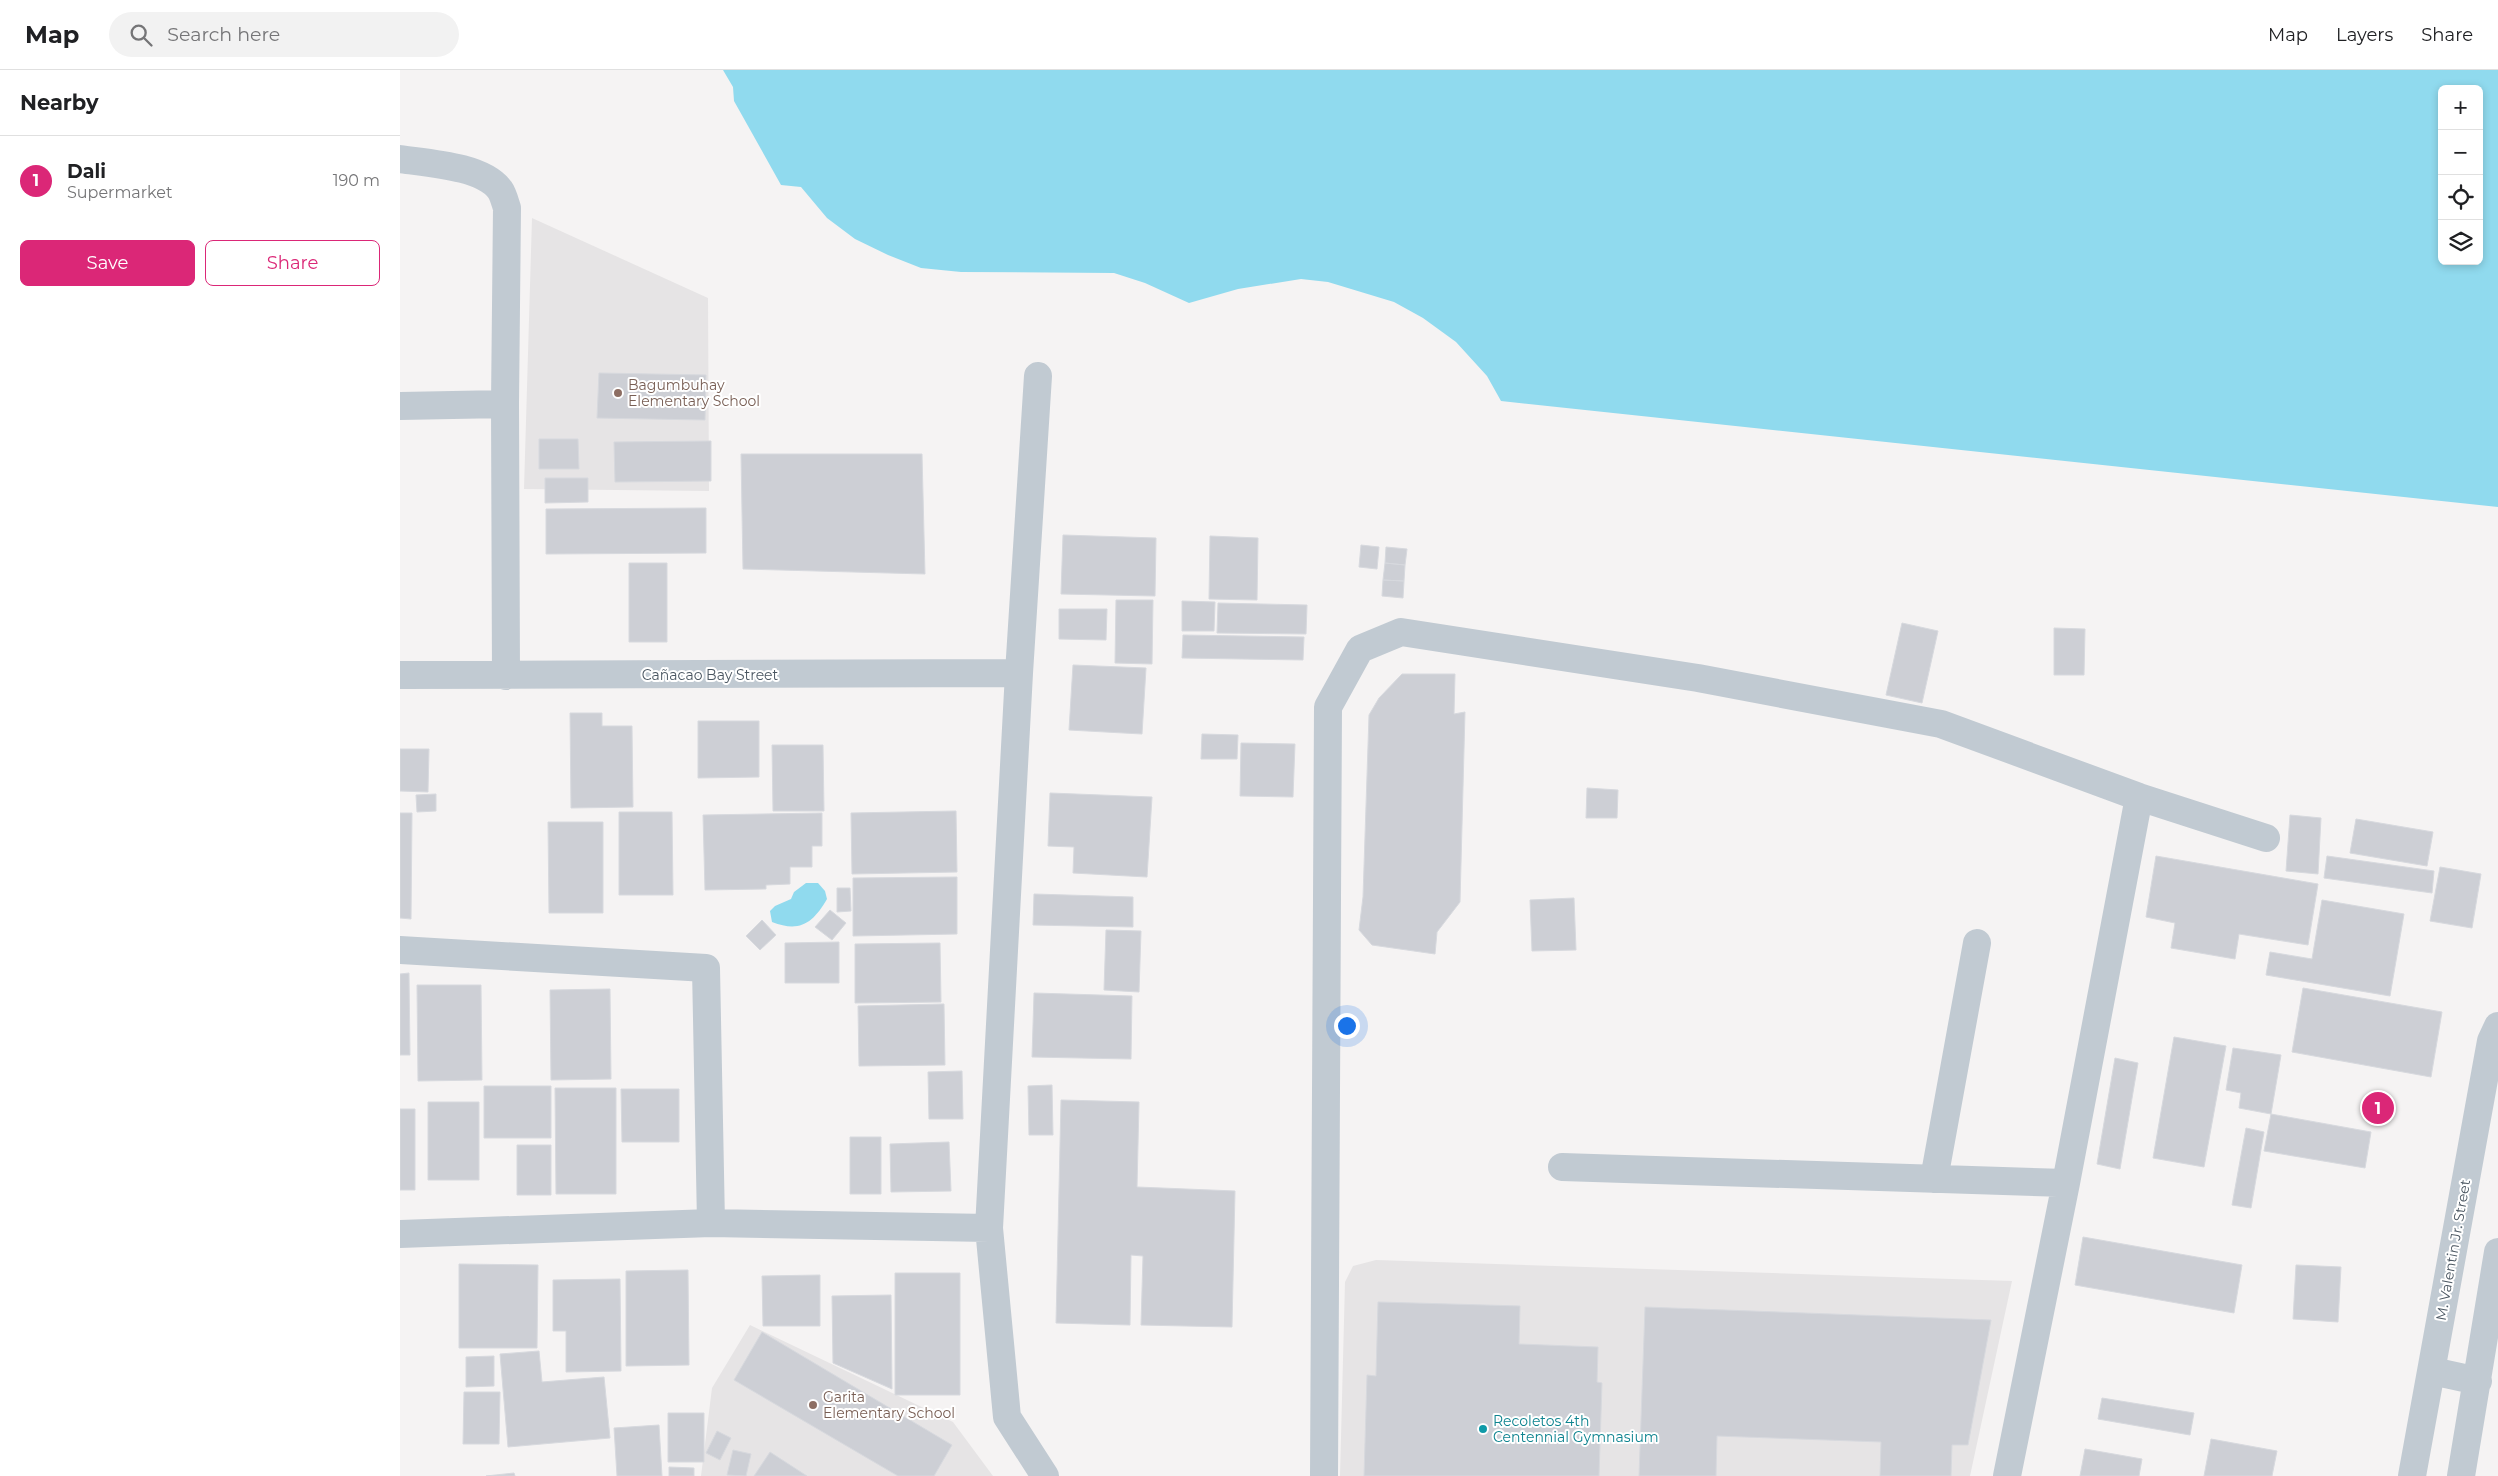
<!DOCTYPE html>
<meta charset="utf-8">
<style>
:root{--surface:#fff;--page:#f2f2f2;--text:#202124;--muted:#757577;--line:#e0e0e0;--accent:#db2777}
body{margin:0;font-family:Montserrat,sans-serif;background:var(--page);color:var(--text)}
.controls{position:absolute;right:15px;top:15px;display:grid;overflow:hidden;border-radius:8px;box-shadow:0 2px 8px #0003}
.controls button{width:45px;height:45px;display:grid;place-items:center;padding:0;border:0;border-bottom:1px solid var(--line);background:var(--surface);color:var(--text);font:25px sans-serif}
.you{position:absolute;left:946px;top:955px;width:18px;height:18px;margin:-12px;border:4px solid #fff;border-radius:50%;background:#1a73e8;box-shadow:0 0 0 8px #1a73e833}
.badge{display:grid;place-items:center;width:32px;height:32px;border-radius:50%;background:var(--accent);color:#fff;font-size:16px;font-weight:700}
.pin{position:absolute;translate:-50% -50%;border:2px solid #fff;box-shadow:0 1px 5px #0006}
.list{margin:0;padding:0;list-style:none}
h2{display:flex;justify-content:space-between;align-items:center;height:65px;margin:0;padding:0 20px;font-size:21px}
h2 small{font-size:16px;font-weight:400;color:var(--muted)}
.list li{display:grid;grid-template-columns:32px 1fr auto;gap:15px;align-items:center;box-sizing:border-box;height:90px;padding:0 20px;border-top:1px solid var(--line)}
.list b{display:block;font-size:19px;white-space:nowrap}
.list p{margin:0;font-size:16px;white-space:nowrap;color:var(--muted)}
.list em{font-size:16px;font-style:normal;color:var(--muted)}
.actions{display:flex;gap:10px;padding:15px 20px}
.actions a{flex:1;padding:11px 0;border:1px solid var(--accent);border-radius:8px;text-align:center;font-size:18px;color:var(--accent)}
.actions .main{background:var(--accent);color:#fff}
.icon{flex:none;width:28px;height:28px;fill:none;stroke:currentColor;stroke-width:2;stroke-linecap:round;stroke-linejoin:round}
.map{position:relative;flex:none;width:2098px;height:1406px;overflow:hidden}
header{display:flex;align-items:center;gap:30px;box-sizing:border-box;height:70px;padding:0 25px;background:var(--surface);border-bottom:1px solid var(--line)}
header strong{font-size:24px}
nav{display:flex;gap:28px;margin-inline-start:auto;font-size:18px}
.search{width:350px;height:45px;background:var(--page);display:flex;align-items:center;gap:12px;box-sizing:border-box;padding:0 18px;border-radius:28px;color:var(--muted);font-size:19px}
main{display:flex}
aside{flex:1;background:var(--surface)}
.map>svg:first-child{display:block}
.education{fill:#e6e4e5}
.water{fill:#90daee;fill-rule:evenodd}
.building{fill:#cdcfd5;stroke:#d7d9de}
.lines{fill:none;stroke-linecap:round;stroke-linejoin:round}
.minor{stroke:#c1cad2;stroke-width:28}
.education-dot{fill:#8d6e63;stroke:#fff;stroke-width:2}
.culture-dot{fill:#0f9aa8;stroke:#fff;stroke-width:2}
.labels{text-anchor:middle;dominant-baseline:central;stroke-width:4;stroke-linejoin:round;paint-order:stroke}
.education-label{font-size:14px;fill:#785e54;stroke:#fff;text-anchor:start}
.street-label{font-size:14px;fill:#4a5661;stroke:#fff}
.culture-label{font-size:14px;fill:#0d838f;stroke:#fff;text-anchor:start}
</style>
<header>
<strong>Map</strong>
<div class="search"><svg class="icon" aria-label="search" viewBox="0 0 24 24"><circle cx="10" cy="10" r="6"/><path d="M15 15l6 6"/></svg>Search here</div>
<nav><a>Map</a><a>Layers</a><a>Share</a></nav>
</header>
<main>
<aside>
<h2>Nearby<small></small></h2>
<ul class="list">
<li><span class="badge">1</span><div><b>Dali</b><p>Supermarket</p></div><em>190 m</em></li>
</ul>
<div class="actions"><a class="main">Save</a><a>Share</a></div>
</aside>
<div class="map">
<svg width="2098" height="1406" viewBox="0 0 2098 1406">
<rect width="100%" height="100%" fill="#f5f3f3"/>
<path class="education" d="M132 148 308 228 309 421 124 419Z
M976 1190 1612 1211 1570 1406H940L945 1212 953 1196Z
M350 1255 553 1352 593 1406H301L312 1318Z"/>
<path class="water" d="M323 0H2098V437L1101 331 1087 306 1056 272 1023 248 994 232 928 212 901 209 838 219 789 233 745 213 714 203 561 202 521 198 488 185 455 169 427 148 401 117 381 115 334 31 333 17ZM2042 19H2079V191H2042Z
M406 813H418L425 821 427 829C413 853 400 863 372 852L370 841 375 836 391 829 394 822Z"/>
<path class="building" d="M199 303 306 305 305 350 197 348Z
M139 369H178L179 399H139Z
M311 371V411L215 412 214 372Z
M341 384H522L525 504 343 499Z
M145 408H188V432L145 433Z
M306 438V483L146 484V439Z
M663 465 756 468 755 526 661 524Z
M810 466 858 468 857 530 809 529Z
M961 475 979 477 977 499 959 497Z
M986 477 1007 479 1005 495 985 493Z
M229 493H267V572H229Z
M985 493 1005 495 1004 511 983 510Z
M983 510 1004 511 1003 528 982 526Z
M716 530H753L752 594 715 593Z
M782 531 815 532 814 561H782Z
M818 533 907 535 906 564 817 563Z
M659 539H707L706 570 659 569Z
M1502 553 1538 561 1522 633 1486 625Z
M1654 558 1685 559 1684 605H1654Z
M783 565 904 567 903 590 782 588Z
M673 595 746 598 742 664 669 660Z
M1002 604H1055L1054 644 1065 642 1060 832 1037 862 1035 884 972 875 959 860 963 827 969 645 979 628Z
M170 643H202V656H232L233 737 171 738Z
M298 651H359V707L298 708Z
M802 664 838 665 837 689H801Z
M841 673 895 674 893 727 840 726Z
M372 675H423L424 741H373Z
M0 679H29L28 722 0 721Z
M1187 718 1218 720 1217 748H1186Z
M650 723 752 727 747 807 673 803 674 777 648 776Z
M36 724V741L17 742 16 725Z
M556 741 557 802 452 804 451 743Z
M219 742H272L273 825H219Z
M0 743H12L11 849 0 848Z
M422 743V776H412V797H390V814L366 815V819L305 820 303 745Z
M1890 745 1921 748 1918 804 1886 801Z
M1956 749 2033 762 2027 796 1950 783Z
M148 752H203V843H149Z
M1756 786 1918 814 1908 875 1839 864 1835 889 1771 878 1775 853 1746 847Z
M1927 786 2034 801 2032 823 1924 808Z
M2040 797 2081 804 2072 858 2030 851Z
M557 807V864L453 866V808Z
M437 818H450L451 841 437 842Z
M634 824 733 827V857L633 855Z
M1174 828 1176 880 1132 881 1130 830Z
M1922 830 2004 844 1990 926 1866 905 1870 882 1912 889Z
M430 840 446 853 432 870 415 857Z
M362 850 376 865 360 880 346 866Z
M706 860 741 861 739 922 704 920Z
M439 872V913H385V873Z
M540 873 541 932 455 933V874Z
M9 903 10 985H0V904Z
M17 915H81L82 1010 18 1011Z
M1903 918 2042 942 2031 1007 1892 982Z
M210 919 211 1009 151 1010 150 920Z
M634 923 732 926 731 989 632 987Z
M544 934 545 995 459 996 458 936Z
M1774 967 1826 976 1804 1097 1753 1088Z
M1833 978 1881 985 1871 1044 1839 1038 1841 1023 1826 1020Z
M1715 988 1738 993 1720 1099 1697 1094Z
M562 1001 563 1049H529L528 1002Z
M652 1015 653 1065H629L628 1016Z
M84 1016H151V1068H84Z
M155 1018H216V1124H156Z
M221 1019H279V1072H222Z
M661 1030 739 1032 737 1117 835 1121 832 1257 741 1255 743 1186 731 1185 730 1255 656 1253Z
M28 1032H79V1110H28Z
M0 1039H15V1120H0Z
M1871 1044 1971 1062 1965 1098 1864 1081Z
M1846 1058 1864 1062 1851 1138 1832 1135Z
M450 1067H481V1124H450Z
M549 1072 551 1121 491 1122 490 1074Z
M117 1075H151V1125H117Z
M1683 1167 1842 1195 1834 1243 1675 1215Z
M59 1194 138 1195 137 1278H59Z
M1896 1195 1941 1197 1938 1252 1893 1249Z
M288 1200 289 1295 226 1296V1201Z
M495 1203H560V1325H495Z
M420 1205V1256H363L362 1206Z
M220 1209 221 1301 166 1302V1261H153V1210Z
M491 1225 492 1319 433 1293 432 1226Z
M978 1232 1120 1236 1119 1274 1198 1277 1197 1312 1202 1313 1199 1406H964L967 1305 976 1306Z
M1245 1237 1591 1250 1568 1375H1552L1551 1406H1480L1481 1372 1317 1366 1316 1406H1239Z
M362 1262 552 1375 534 1406H498L334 1310Z
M139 1281 142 1312 204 1307 210 1368 108 1377 100 1284Z
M94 1286V1316L66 1317V1287Z
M64 1322H100L99 1374H63Z
M1702 1328 1794 1343 1790 1365 1698 1349Z
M268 1343H304V1392H268Z
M259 1355 262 1406H217L214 1358Z
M317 1361 331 1368 320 1390 306 1383Z
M1811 1369 1877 1381 1872 1406H1804Z
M1685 1379 1742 1389 1739 1406H1680Z
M333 1380 351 1384 346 1406 327 1405Z
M370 1382 407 1406H354Z
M269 1397 294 1398V1406H269Z
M114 1403 115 1406H86Z"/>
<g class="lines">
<path class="minor" d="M0 89C27 93 83 96 100 120 103 124 105 132 107 138L105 334
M638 306 619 603 589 1158 607 1347 645 1406
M0 336 105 334 106 606
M0 605 619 603
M0 880 306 898 311 1153
M1162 1097 1666 1113
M1534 1109 1577 873
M0 1164 311 1153 589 1158
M2032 1301 2078 1311
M924 1406 928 637 960 579 1001 562 1298 608 1541 654 1739 727 1866 768
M1607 1406 1666 1113 1739 727
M2012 1406 2091 971 2098 956
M2061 1406 2098 1182"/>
</g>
<g class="education-dot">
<circle cx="218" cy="323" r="5"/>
<circle cx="413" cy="1335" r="5"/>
</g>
<circle class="culture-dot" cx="1083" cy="1359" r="5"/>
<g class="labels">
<g class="education-label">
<text x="228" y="315">Bagumbuhay<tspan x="228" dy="16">Elementary School</tspan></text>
<text x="423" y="1327">Garita<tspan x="423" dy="16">Elementary School</tspan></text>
</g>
<g class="street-label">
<text x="310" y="605">Cañacao Bay Street</text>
<text transform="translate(2053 1180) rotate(-80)">M. Valentin Jr. Street</text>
</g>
<g class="culture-label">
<text x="1093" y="1351">Recoletos 4th<tspan x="1093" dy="16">Centennial Gymnasium</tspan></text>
</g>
</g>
</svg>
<div class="controls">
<button>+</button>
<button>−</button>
<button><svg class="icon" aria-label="locate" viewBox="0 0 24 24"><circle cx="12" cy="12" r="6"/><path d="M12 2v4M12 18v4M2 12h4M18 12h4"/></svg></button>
<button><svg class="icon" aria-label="layers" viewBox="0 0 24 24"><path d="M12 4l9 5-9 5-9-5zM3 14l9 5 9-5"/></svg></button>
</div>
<div class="you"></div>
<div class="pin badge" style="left:1978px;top:1038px">1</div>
</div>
</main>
